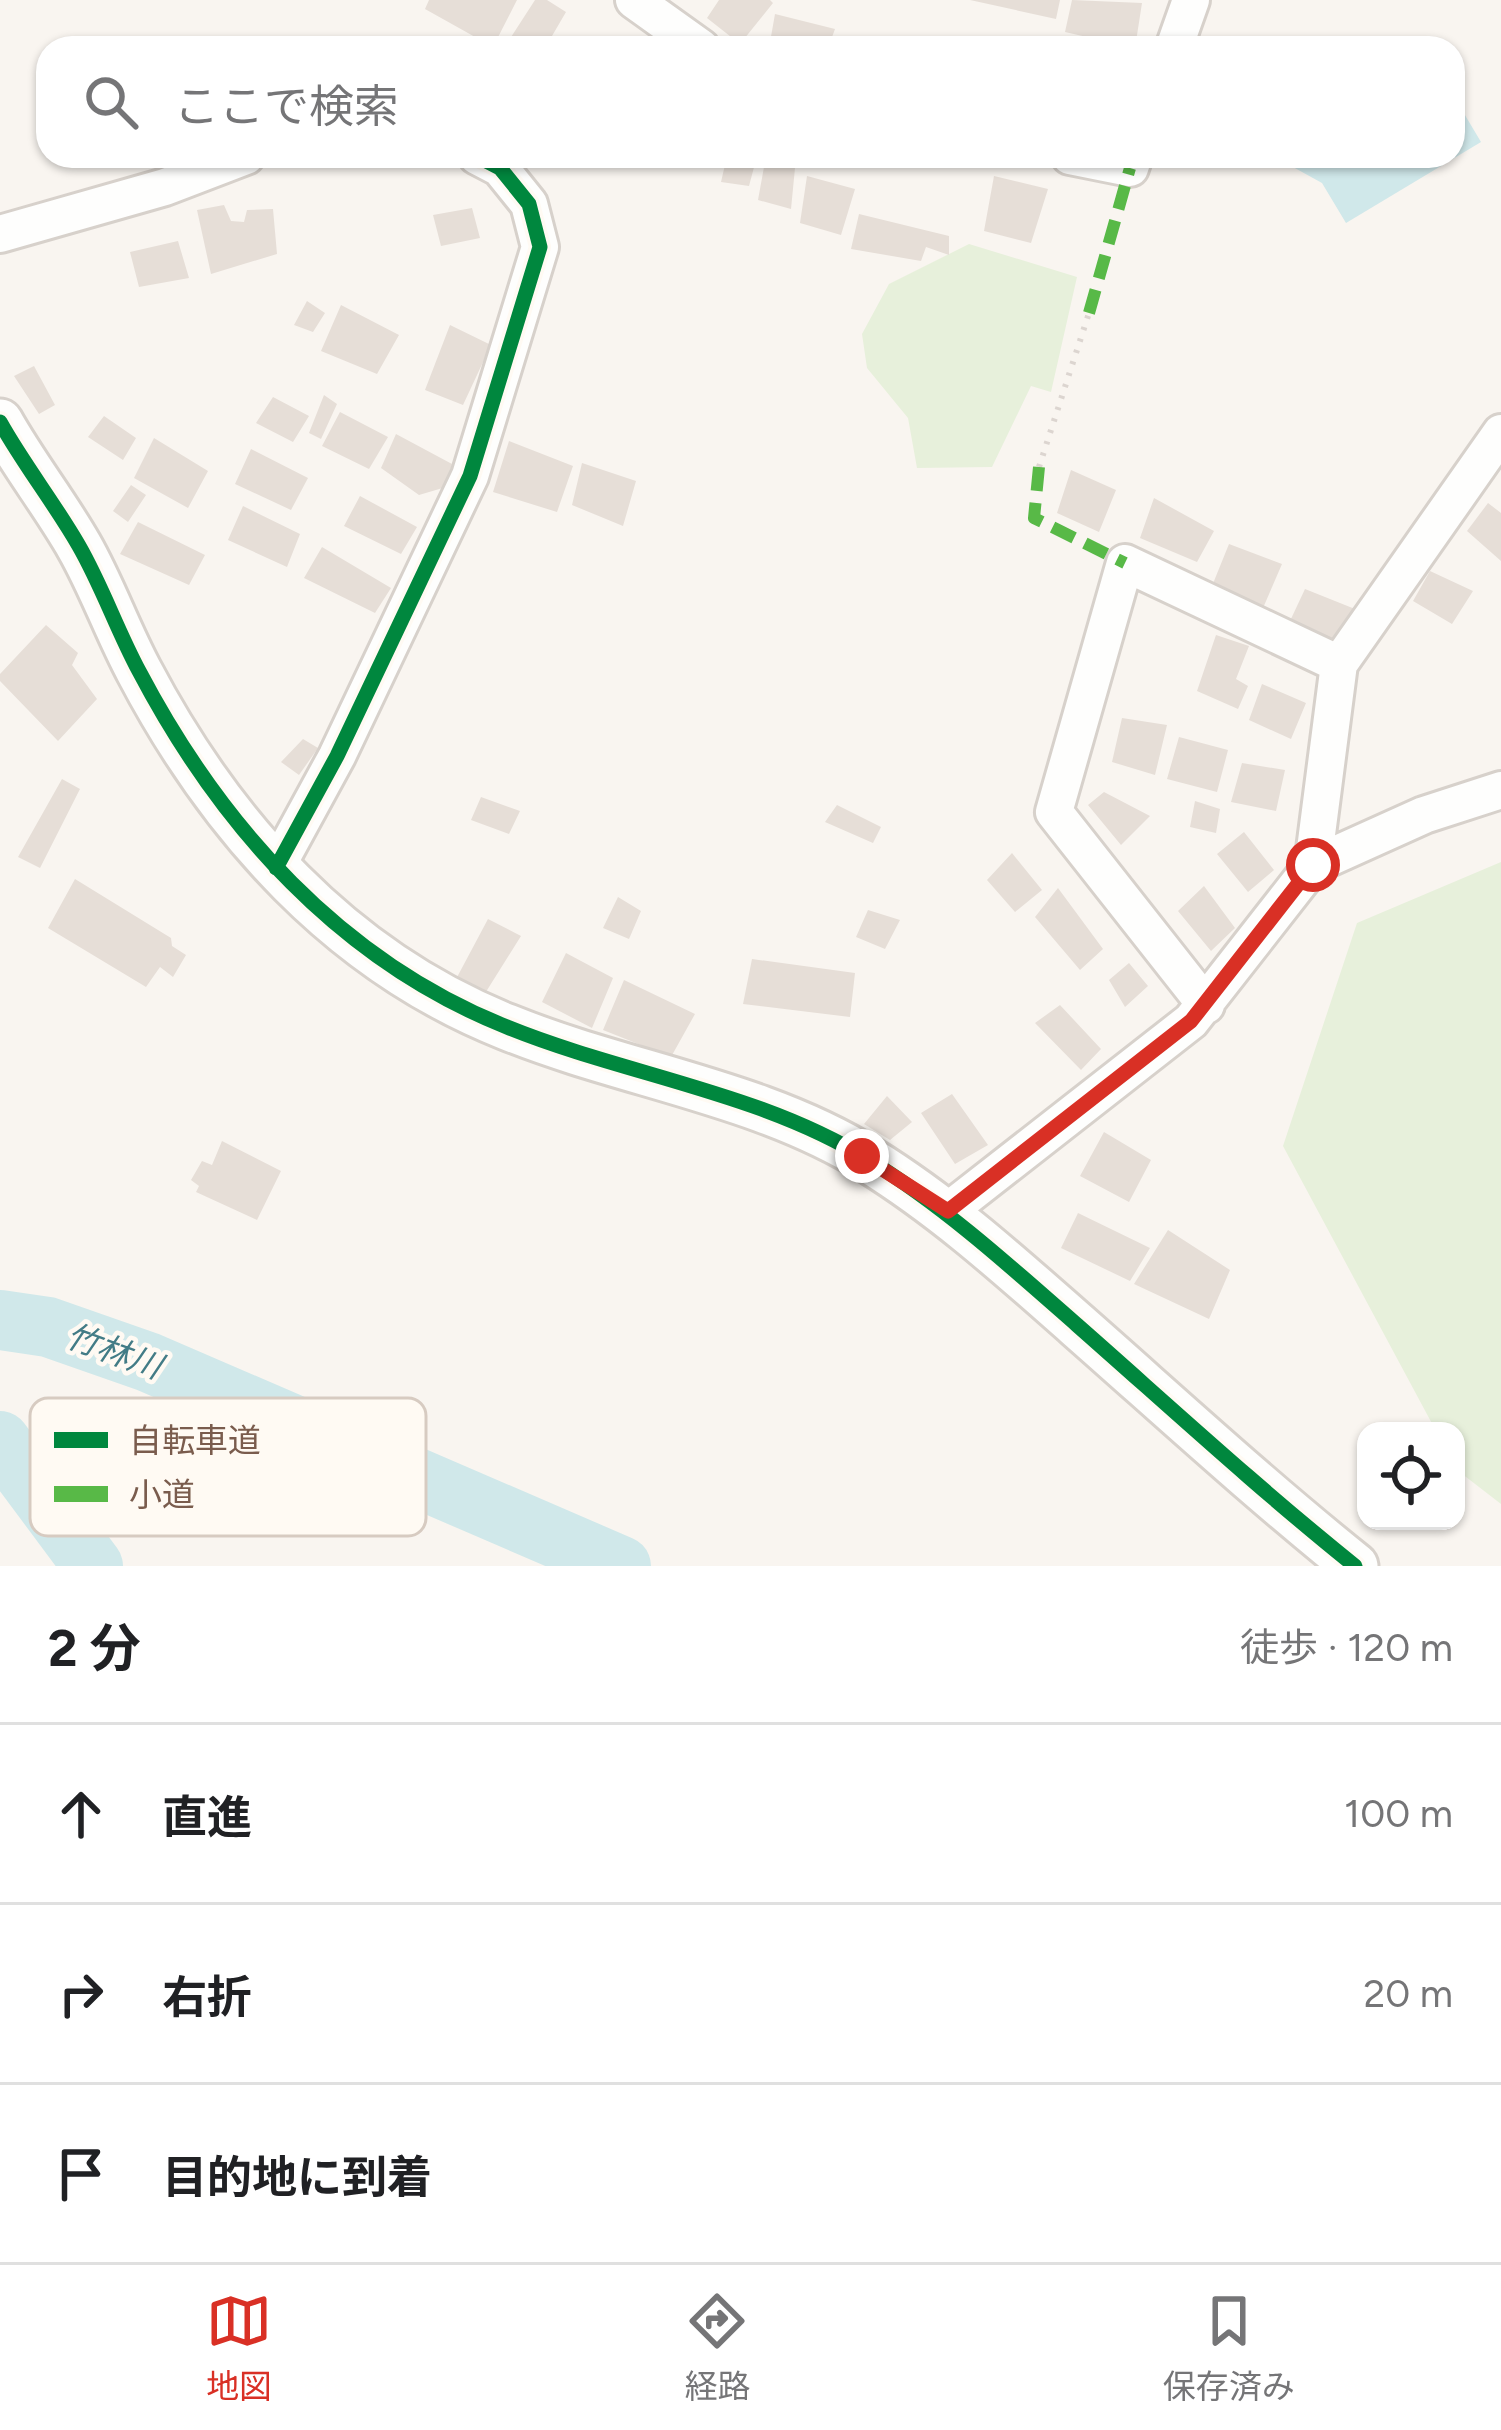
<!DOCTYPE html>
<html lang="ja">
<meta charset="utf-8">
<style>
:root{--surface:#fff;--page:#f2f2f2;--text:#202124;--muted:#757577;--line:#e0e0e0;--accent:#d93025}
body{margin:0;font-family:Figtree,"Noto Sans JP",sans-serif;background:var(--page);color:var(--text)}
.controls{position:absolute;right:36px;bottom:36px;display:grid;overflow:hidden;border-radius:24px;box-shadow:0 3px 9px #0004}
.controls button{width:108px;height:108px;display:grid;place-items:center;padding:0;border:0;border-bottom:3px solid var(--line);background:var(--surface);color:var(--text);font:60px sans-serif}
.stop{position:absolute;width:36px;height:36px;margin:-27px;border:9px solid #d93025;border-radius:50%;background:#fff}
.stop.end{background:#d93025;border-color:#fff;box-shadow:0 3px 12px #0008}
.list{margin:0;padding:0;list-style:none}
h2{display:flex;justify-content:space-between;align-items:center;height:156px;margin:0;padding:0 48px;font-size:51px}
h2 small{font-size:39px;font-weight:400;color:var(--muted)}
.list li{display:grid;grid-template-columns:78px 1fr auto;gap:36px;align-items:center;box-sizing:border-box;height:180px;padding:0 48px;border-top:3px solid var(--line)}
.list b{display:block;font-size:45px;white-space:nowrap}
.list em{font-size:39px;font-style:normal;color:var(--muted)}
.icon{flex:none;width:66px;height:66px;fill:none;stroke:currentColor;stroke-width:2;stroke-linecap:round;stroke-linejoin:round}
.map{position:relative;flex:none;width:1501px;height:1566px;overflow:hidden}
.search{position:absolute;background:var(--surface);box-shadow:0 3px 9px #0004;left:36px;right:36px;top:36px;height:132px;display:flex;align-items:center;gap:30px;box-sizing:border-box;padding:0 42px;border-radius:36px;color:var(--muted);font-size:45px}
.sheet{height:696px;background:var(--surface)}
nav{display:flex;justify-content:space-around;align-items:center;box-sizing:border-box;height:168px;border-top:3px solid var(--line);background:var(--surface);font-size:33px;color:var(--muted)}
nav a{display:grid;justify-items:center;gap:6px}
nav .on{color:var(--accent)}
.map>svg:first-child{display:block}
.green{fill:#e7f0db}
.water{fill:#d0e8ea}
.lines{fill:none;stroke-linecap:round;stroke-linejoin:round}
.river{stroke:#d0e8ea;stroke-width:60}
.building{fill:#e6ded7}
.minor-casing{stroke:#d7d1cb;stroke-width:42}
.tertiary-casing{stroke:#d7d1cb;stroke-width:51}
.path{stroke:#dcd5d0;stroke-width:6;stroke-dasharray:3 9;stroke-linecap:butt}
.minor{stroke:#fefefd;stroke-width:36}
.tertiary{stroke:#fefefd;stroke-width:45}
.quiet{stroke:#58b947;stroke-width:12;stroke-dasharray:24 12;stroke-linecap:butt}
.cycleway-casing{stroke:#fffaf3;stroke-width:22}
.cycleway{stroke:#00873e;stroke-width:15}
.route{stroke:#d93025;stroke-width:15}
.labels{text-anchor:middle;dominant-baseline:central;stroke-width:9;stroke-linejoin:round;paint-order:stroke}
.water-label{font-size:33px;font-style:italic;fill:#437c86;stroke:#fffaf3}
.key{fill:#fffaf3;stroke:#d7cbc1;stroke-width:3}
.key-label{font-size:33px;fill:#7a5c4d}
</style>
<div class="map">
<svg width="1501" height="1566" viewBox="0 0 1501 1566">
<rect width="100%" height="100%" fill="#f9f5f0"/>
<path class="green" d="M969 244 1077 277 1051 392 1031 386 992 467 917 468 908 418 867 368 862 334 889 284Z
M1501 862V1504L1457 1470 1456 1431H1436L1283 1146 1357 923Z"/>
<path class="water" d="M1453 95 1481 142 1346 223 1322 183 1273 156H1453Z"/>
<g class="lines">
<path class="river" d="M0 1320 48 1327 148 1362 621 1566
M0 1441 93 1566"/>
</g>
<path class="building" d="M429 0H517L493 47 425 9Z
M535 0H547L566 12 545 48H504Z
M719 0H770L773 3 740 44 707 18Z
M970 0H1060L1056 19Z
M1072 0 1142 3 1135 48 1065 32Z
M775 14 835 29 828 48H769Z
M727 156H757L749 186 721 182Z
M766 156 795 168 791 209 758 200Z
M807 176 855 189 841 235 800 223Z
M994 176 1048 189 1031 243 984 231Z
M224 205 231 221 244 222 247 210 273 209 277 254 211 274 197 210Z
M472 208 480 238 441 246 433 215Z
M859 214 949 236V255L926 247 921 261 851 249Z
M178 241 189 278 139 287 130 252Z
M307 301 325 313 313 332 294 325Z
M341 305 399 335 377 374 321 351Z
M450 325 491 345 463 405 425 390Z
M34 366 55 405 39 414 14 376Z
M324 395 337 404 321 439 309 433Z
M273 397 309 416 293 442 256 423Z
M340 412 388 437 369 469 322 446Z
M104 416 136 438 123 460 88 437Z
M396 434 452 464 446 487 419 495 381 468Z
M154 438 208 471 188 508 134 478Z
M509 441 573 466 557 512 493 492Z
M251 449 308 478 291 510 235 484Z
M582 463 636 481 623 526 572 505Z
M1071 470 1116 490 1099 532 1057 513Z
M131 485 146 495 128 522 113 511Z
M360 496 417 527 401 554 344 526Z
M1154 498 1214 531 1197 562 1140 538Z
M1488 503 1501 513V561L1467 531Z
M243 506 300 534 287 567 228 540Z
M138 522 205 555 189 585 120 554Z
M1229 544 1282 564 1263 608 1212 586Z
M322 547 391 588 375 613 304 578Z
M1430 571 1473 591 1452 624 1413 601Z
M1305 589 1355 609 1338 644 1290 621Z
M46 625 78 653 72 665 97 699 58 741 0 681V674Z
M1216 635 1249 646 1236 679 1248 686 1238 709 1197 691Z
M1262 684 1306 703 1291 739 1249 720Z
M1122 718 1167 725 1155 775 1112 762Z
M1179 737 1228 750 1217 792 1167 779Z
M303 739 318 748 299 775 281 762Z
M1242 763 1285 770 1276 811 1231 802Z
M62 779 80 789 40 868 18 857Z
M1104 792 1150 816 1121 845 1088 805Z
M481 797 520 811 509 834 471 820Z
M1195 801 1220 809 1216 833 1190 827Z
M837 805 881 827 873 843 825 822Z
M1244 832 1274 870 1248 892 1217 854Z
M1012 853 1042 890 1015 912 987 880Z
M75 879 171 938 172 946 186 955 173 977 160 967 146 987 48 928Z
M1204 886 1235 928 1211 951 1178 911Z
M1058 888 1103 949 1080 970 1035 917Z
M618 897 641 911 629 939 603 928Z
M868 910 900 920 885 949 856 937Z
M488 919 521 936 484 995 455 981Z
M566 953 613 978 592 1028 542 1002Z
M752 959 855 973 850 1017 743 1004Z
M1129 963 1148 986 1125 1007 1109 980Z
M624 980 695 1014 671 1057 603 1030Z
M1060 1005 1101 1049 1081 1070 1035 1023Z
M952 1094 988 1145 955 1164 921 1113Z
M887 1096 912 1122 890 1140 864 1124Z
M1104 1132 1151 1160 1129 1202 1080 1176Z
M222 1141 281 1171 257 1220 196 1192 199 1186 191 1180 202 1161 212 1165Z
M1078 1213 1150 1248 1130 1281 1061 1248Z
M1168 1230 1230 1270 1209 1319 1134 1284Z"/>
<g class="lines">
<defs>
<path id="minor" d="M634 0 701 48
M1174 48 1191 0
M1070 156 1130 168 1134 156
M0 234 165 187 246 156
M1313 865 1339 664 1501 433
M276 868 337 756 470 476 540 247 529 204 500 168 477 156
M1206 1005 1054 812 1125 563 1339 664
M948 1211 1191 1021 1313 865 1424 815 1501 790"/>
<path id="tertiary" d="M0 422C24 465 55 504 79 546 102 586 117 630 139 671 221 827 341 961 507 1027 625 1075 760 1092 869 1160 945 1207 1010 1266 1077 1325 1169 1406 1259 1489 1355 1566"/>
</defs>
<use href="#minor" class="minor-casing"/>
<use href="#tertiary" class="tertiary-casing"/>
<path class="path" d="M1039 467 1089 313"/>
<use href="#minor" class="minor"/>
<use href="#tertiary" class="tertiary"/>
<path class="quiet" d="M1089 313 1130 168
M1039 467 1034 518 1125 563"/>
<defs>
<path id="cycleway" d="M0 422C24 465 55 504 79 546 102 586 117 630 139 671 221 827 341 961 507 1027 625 1075 760 1092 869 1160 945 1207 1010 1266 1077 1325 1169 1406 1259 1489 1355 1566
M276 868 337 756 470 476 540 247 529 204 500 168 477 156"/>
</defs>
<use href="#cycleway" class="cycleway-casing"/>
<use href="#cycleway" class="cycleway"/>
</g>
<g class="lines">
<path class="route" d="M862 1156 948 1211 1191 1021 1313 865"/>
</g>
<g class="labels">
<g class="water-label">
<text transform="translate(114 1351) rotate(20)">竹林川</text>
</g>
</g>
<rect x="30" y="1398" width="396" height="138" rx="18" class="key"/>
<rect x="54" y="1432" width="54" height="16" fill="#00873e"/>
<rect x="54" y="1486" width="54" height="16" fill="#58b947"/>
<g class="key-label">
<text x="129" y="1452">自転車道</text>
<text x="129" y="1506">小道</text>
</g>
</svg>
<div class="controls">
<button><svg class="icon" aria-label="locate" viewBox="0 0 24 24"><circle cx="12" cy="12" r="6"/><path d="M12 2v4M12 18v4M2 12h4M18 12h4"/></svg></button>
</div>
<div class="stop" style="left:1313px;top:865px"></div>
<div class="stop end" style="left:862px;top:1156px"></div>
<div class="search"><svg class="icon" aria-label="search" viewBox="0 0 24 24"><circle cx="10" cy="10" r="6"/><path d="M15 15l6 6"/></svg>ここで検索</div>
</div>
<section class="sheet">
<h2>2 分<small>徒歩 · 120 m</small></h2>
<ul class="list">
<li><svg class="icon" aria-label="ahead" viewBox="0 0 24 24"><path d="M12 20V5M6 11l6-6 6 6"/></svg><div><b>直進</b></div><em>100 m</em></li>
<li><svg class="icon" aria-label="right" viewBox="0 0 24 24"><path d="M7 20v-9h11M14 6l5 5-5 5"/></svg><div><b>右折</b></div><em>20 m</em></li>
<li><svg class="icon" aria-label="arrive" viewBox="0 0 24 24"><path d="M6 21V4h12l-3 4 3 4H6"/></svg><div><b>目的地に到着</b></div></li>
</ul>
</section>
<nav>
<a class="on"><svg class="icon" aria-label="map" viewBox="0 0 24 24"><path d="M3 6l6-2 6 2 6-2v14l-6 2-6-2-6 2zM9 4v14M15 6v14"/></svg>地図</a>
<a><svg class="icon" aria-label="directions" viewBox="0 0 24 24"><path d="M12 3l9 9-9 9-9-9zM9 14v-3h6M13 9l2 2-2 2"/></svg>経路</a>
<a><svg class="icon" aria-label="saved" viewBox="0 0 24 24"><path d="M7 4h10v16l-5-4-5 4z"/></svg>保存済み</a>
</nav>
